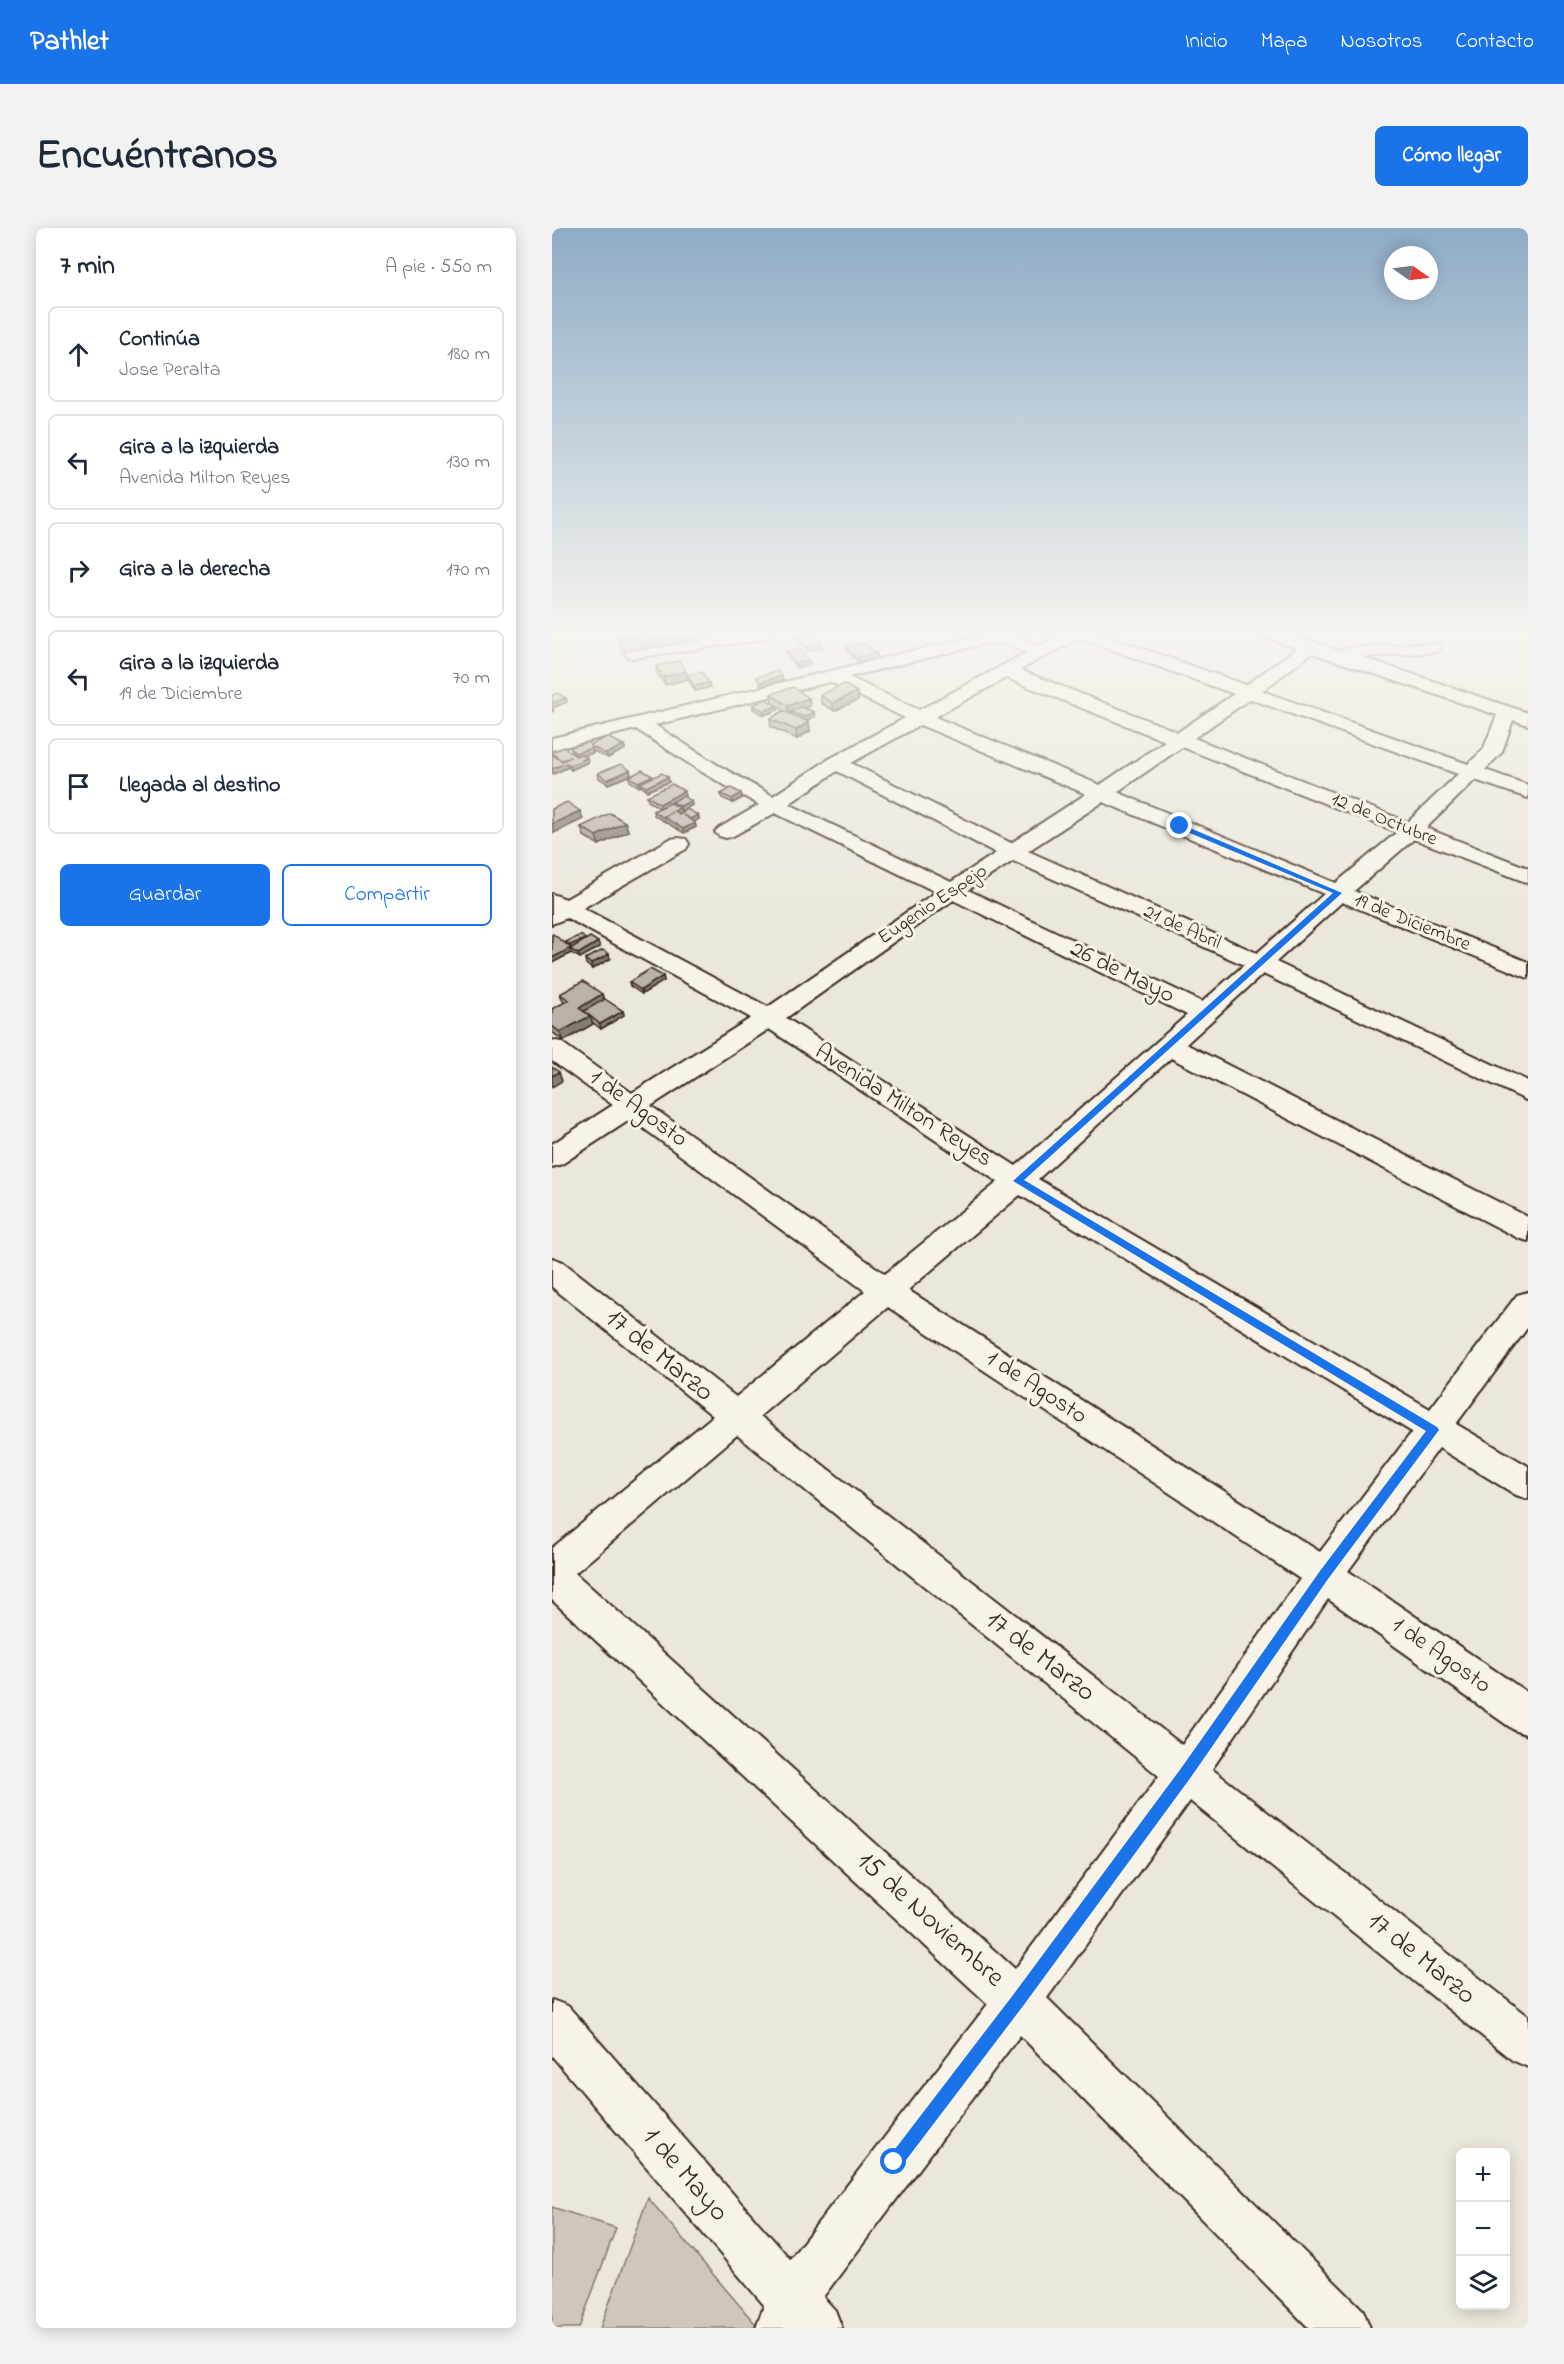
<!DOCTYPE html>
<html lang="es">
<meta charset="utf-8">
<style>
:root{--surface:#fff;--page:#f2f2f3;--text:#1f2937;--muted:#747a83;--line:#e0e1e3;--accent:#1a73e8}
body{margin:0;font-family:"Indie Flower",sans-serif;background:var(--page);color:var(--text)}
.controls{position:absolute;right:18px;bottom:18px;display:grid;overflow:hidden;border-radius:9px;box-shadow:0 3px 15px #0003}
.controls button{width:54px;height:54px;display:grid;place-items:center;padding:0;border:0;border-bottom:2px solid var(--line);background:var(--surface);color:var(--text);font:30px sans-serif}
.compass{position:absolute;left:832px;top:18px;width:54px;height:54px;border-radius:50%;background:var(--surface);box-shadow:0 3px 15px #0003;rotate:104deg}
.stop{position:absolute;width:18px;height:18px;margin:-14px;border:4px solid #1a73e8;border-radius:50%;background:#fff}
.stop.end{background:#1a73e8;border-color:#fff;box-shadow:0 2px 6px #0008}
.list{margin:0;padding:0;list-style:none}
h2{display:flex;justify-content:space-between;align-items:center;height:78px;margin:0;padding:0 24px;font-size:26px}
h2 small{font-size:20px;font-weight:400;color:var(--muted)}
.list li{display:grid;grid-template-columns:39px 1fr auto;gap:18px;align-items:center;box-sizing:border-box;height:96px;margin:0 12px 12px;padding:0 12px;border:2px solid var(--line);border-radius:9px}
.list b{display:block;font-size:22px;white-space:nowrap}
.list p{margin:0;font-size:20px;white-space:nowrap;color:var(--muted)}
.list em{font-size:20px;font-style:normal;color:var(--muted)}
.actions{display:flex;gap:12px;padding:18px 24px}
.actions a{flex:1;padding:14px 0;border:2px solid var(--accent);border-radius:9px;text-align:center;font-size:21px;color:var(--accent)}
.actions .main{background:var(--accent);color:#fff}
.icon{flex:none;width:33px;height:33px;fill:none;stroke:currentColor;stroke-width:2;stroke-linecap:round;stroke-linejoin:round}
.map{position:relative;flex:none;width:976px;height:2100px;overflow:hidden;border-radius:9px}
header{display:flex;align-items:center;gap:36px;box-sizing:border-box;height:84px;padding:0 30px;background:var(--accent);color:#fff}
header strong{font-size:28px}
nav{display:flex;gap:33px;margin-inline-start:auto;font-size:21px}
.intro{display:flex;align-items:center;justify-content:space-between;box-sizing:border-box;height:144px;padding:0 36px}
h1{margin:0;font-size:42px}
.button{padding:15px 27px;border-radius:9px;background:var(--accent);color:#fff;font-size:21px;font-weight:700}
main{display:flex;gap:36px;padding:0 36px}
aside{flex:1;background:var(--surface);border-radius:9px;box-shadow:0 3px 15px #0003}
.map>svg:first-child{display:block}
.green{fill:#cec8bc;stroke:#84796d;stroke-width:1.5}
.lines{fill:none;stroke-linecap:round;stroke-linejoin:round}
.street-casing{stroke:#3b2a1e;stroke-width:4}
.street{fill:#f7f3e8;fill-rule:evenodd}
.wall{fill:#a09990;stroke:#3b2a1e;stroke-width:1.5}
.shaded-wall{fill:#827d75;stroke:#3b2a1e;stroke-width:1.5}
.building{fill:#bab2a7;stroke:#3b2a1e;stroke-width:1.5}
.route{fill:#1a73e8}
.labels{text-anchor:middle;dominant-baseline:central;stroke-width:6;stroke-linejoin:round;paint-order:stroke}
.far-street-label{font-size:20px;fill:#3b2a1e;stroke:#f7f3e8}
.street-label{font-size:24px;fill:#3b2a1e;stroke:#f7f3e8}
.near-street-label{font-size:28px;fill:#3b2a1e;stroke:#f7f3e8}
</style>
<header>
<strong>Pathlet</strong>
<nav><a>Inicio</a><a>Mapa</a><a>Nosotros</a><a>Contacto</a></nav>
</header>
<div class="intro"><h1>Encuéntranos</h1><a class="button">Cómo llegar</a></div>
<main>
<aside>
<h2>7 min<small>A pie · 550 m</small></h2>
<ul class="list">
<li><svg class="icon" aria-label="ahead" viewBox="0 0 24 24"><path d="M12 20V5M6 11l6-6 6 6"/></svg><div><b>Continúa</b><p>Jose Peralta</p></div><em>180 m</em></li>
<li><svg class="icon" aria-label="left" viewBox="0 0 24 24"><path d="M17 20v-9H6M10 6l-5 5 5 5"/></svg><div><b>Gira a la izquierda</b><p>Avenida Milton Reyes</p></div><em>130 m</em></li>
<li><svg class="icon" aria-label="right" viewBox="0 0 24 24"><path d="M7 20v-9h11M14 6l5 5-5 5"/></svg><div><b>Gira a la derecha</b></div><em>170 m</em></li>
<li><svg class="icon" aria-label="left" viewBox="0 0 24 24"><path d="M17 20v-9H6M10 6l-5 5 5 5"/></svg><div><b>Gira a la izquierda</b><p>19 de Diciembre</p></div><em>70 m</em></li>
<li><svg class="icon" aria-label="arrive" viewBox="0 0 24 24"><path d="M6 21V4h12l-3 4 3 4H6"/></svg><div><b>Llegada al destino</b></div></li>
</ul>
<div class="actions"><a class="main">Guardar</a><a>Compartir</a></div>
</aside>
<div class="map">
<svg width="976" height="2100" viewBox="0 0 976 2100">
<rect width="100%" height="100%" fill="#ece7dc"/>
<filter id="ink" filterUnits="userSpaceOnUse"><feTurbulence type="fractalNoise" baseFrequency=".0167" numOctaves="2"/><feDisplacementMap in="SourceGraphic" scale="12" xChannelSelector="R" yChannelSelector="G"/><feConvolveMatrix kernelMatrix="1 2 1 2 8 2 1 2 1" color-interpolation-filters="sRGB"/></filter>
<g filter="url(#ink)">
<path class="green" d="M96 1970 206 2099 205 2100H48Z
M0 1979 64 2000 27 2100H0Z"/>
<g class="lines">
<defs>
<path id="street" d="M197 403H223L221 407 207 412 82 430 76 429 73 425 76 421 82 420Z
M514 403H540L694 457 745 420 705 407 703 403H729L788 423 795 420 879 415 885 416 888 420 885 424 809 429 976 485V497L961 492 950 524 933 542 976 557V570L923 552 874 600 976 640V655L862 611 802 663 976 734V750L790 674 724 734 976 853V873L711 746 634 816 976 989V1013L966 1010 619 830 486 951 878 1181 965 1067 976 1064V1099L904 1196 976 1238V1271L964 1267 887 1220 796 1343 976 1465V1507L962 1502 776 1371 660 1541 976 1788V1839L960 1832 638 1573 495 1770 811 2082 818 2100H757L468 1807 271 2069 283 2082 290 2100H204L212 2077 0 1828V1772L16 1778 238 2031 436 1776 0 1372V1320L161 1188 0 1059V1030L11 1034 184 1169 313 1063 79 891 10 936 0 939V916L61 877 0 833V812L9 814 80 865 199 790 15 690 0 696V666L14 671 118 611 126 610 134 611 137 616 134 621 31 680 216 779 384 664 223 585 181 608 174 610 167 608 163 604 167 600 207 577 150 544 84 501 0 522V510L436 405 464 407 487 418ZM527 410 682 466 626 504 468 442ZM436 415 455 416 474 425 367 482 297 449ZM760 425 945 487 931 522 916 536 710 463ZM454 450 613 513 548 557 383 489ZM278 454 353 490 277 531 221 568 164 536 103 497ZM698 471 906 546 856 594 642 510ZM368 497 534 566 459 615 299 535ZM630 519 845 604 784 655 565 564ZM285 543 444 625 399 654 237 576ZM551 574 772 666 705 725 476 623ZM461 633 692 737 650 774 416 662ZM401 672 635 787 464 938 234 790ZM217 801 446 954 333 1046 99 878ZM468 967 860 1204 768 1324 356 1062ZM336 1079 748 1351 630 1517 208 1188ZM185 1207 607 1548 463 1741 23 1345Z"/>
</defs>
<use href="#street" class="street-casing"/>
<use href="#street" class="street"/>
</g>
<path class="wall" d="M244 407 271 420 255 423 244 411Z
M294 419 324 425 325 430 306 434 295 423Z
M234 424 258 436 245 440 235 428Z
M104 438 134 443 136 451 113 457 105 446Z
M135 447 158 459 143 463 136 451Z
M305 464 306 472 282 483 269 475 268 467Z
M219 466 257 470 258 478 253 480 262 484 263 488 254 493 257 494 258 503 245 511 219 499 218 491 235 485 225 478 226 482 212 487 201 481V477L220 475Z
M38 517H72L73 521 56 530 41 523V525L31 528 35 530 36 534 19 542 16 539 2 546 0 545V524L21 525 18 519Z
M78 542 79 547 56 556 47 550 46 545Z
M77 549H100L117 554 95 563 89 558 87 559 78 553Z
M169 566 190 570 181 575 170 570Z
M95 568H133L132 569 139 573 140 577 129 583 128 582 129 584 127 585 146 587 147 591 141 594 143 595 144 599 132 605 113 594 112 592 111 593 102 587 101 583 108 580 96 573Z
M73 594 76 603 47 617 32 608 29 599Z
M0 707 15 717 14 714 33 711 48 719 28 730 19 725 0 735Z
M33 731H58L40 741 34 736Z
M111 748 112 753 90 766 78 758 77 754Z
M8 766 52 771 71 783 72 787 49 801 40 794 41 796 12 813 0 804V781L12 775Z"/>
<path class="shaded-wall" d="M104 403H148L149 413 70 424 66 409Z
M270 415 271 420 255 423V419Z
M324 425 325 430 306 434V430Z
M257 432 258 436 245 440 244 436Z
M134 443 136 451 113 457 111 449Z
M230 448 231 452 208 458V454Z
M157 455 158 459 143 463 142 458Z
M305 464 306 472 282 483 280 475Z
M14 470 15 474 1 480 2 483 0 484V475Z
M257 470 258 478 241 485 239 484V486L237 487 236 478Z
M225 478 226 482 212 487V483Z
M262 484 263 488 253 494 252 489Z
M257 494 258 503 245 511 244 502Z
M72 517 73 521 56 530 54 526Z
M40 520 41 525 24 530 23 525Z
M19 529 15 535 16 539 2 546 0 541 10 532Z
M35 530 36 534 19 542 18 537Z
M78 542 79 547 56 556 55 552Z
M100 548 101 552 88 555 89 558 87 559 86 554Z
M116 549 117 554 95 563 94 559Z
M132 563 133 568 109 580 108 576Z
M189 565 190 570 181 575 180 571Z
M139 573 140 577 129 583 128 578Z
M128 580 129 584 123 587 122 583Z
M28 583 31 591 2 605 0 596Z
M146 587 147 591 139 595 138 591Z
M73 594 76 603 47 617 44 608Z
M143 595 144 599 132 605 131 601Z
M33 711 35 715 18 721 19 725 0 735V730L19 720 18 717Z
M46 714 48 719 28 730 26 726Z
M57 726 58 731 40 741 39 736Z
M111 748 112 753 90 766 89 762Z
M50 766 53 775 34 786 27 780Z
M71 783 72 787 49 801 48 796Z
M38 788 41 796 12 813 8 804Z
M7 844 10 853 0 859V848Z"/>
<path class="building" d="M66 403H104L66 409Z
M260 404 270 415 255 419 244 407Z
M312 415 324 425 306 430 294 419Z
M247 420 257 432 244 436 234 424Z
M127 433 134 443 111 449 104 438Z
M225 443 230 448 208 454 204 449Z
M150 444 157 455 142 458 135 447Z
M292 456 305 464 280 475 268 467Z
M241 459 257 470 236 478 219 466Z
M6 465 14 470 0 475V467Z
M214 471 225 478 212 483 201 477Z
M249 479 262 484 252 489 239 484Z
M231 483 257 494 244 502 218 491Z
M55 509 72 517 54 526 38 518 40 520 23 525 18 519 36 514 38 517Z
M12 519 24 528 28 526 35 530 18 537 14 535 0 541V527L10 533 19 529 10 532 0 525V524Z
M69 536 78 542 55 552 46 545Z
M90 542 100 548 86 554 77 549Z
M110 545 116 549 94 559 88 555Z
M120 556 132 563 108 576 95 568Z
M179 560 189 565 180 571 169 566Z
M131 568 139 573 128 578 120 574Z
M15 574 28 583 0 596V581Z
M119 575 128 580 122 583 127 586 135 581 146 587 138 591 131 587 143 595 131 601 111 589 120 584 110 589 101 583Z
M58 585 73 594 44 608 29 599Z
M1 706 19 720 0 730V707Z
M29 707 33 711 18 717 14 714Z
M38 709 46 714 26 726 18 721Z
M51 722 57 726 39 736 33 731Z
M98 741 111 748 89 762 77 754Z
M31 753 50 766 27 780 38 788 8 804 0 798V781L17 772 8 766Z
M53 771 71 783 48 796 32 783Z
M0 839 7 844 0 848Z"/>
</g>
<linearGradient id="sky" x2="0" y2="1"><stop stop-color="#8eacc6"/><stop offset="0.58" stop-color="#f6f4ef"/><stop offset="1" stop-color="#f6f4ef" stop-opacity="0"/></linearGradient>
<rect width="976" height="697" fill="url(#sky)"/>
<path class="route" d="M626 597H631L790 665 472 952 885 1199 887 1202 776 1351 639 1549 471 1778 348 1940 342 1942 337 1940 335 1934 337 1929 461 1767 630 1539 768 1343 874 1203 461 953 781 665 626 600Z"/>
<g class="labels">
<g class="far-street-label">
<text transform="translate(832 592) rotate(22)">12 de Octubre</text>
<text transform="translate(381 677) rotate(-34)">Eugenio Espejo</text>
<text transform="translate(860 695) rotate(22)">19 de Diciembre</text>
<text transform="translate(630 700) rotate(24)">21 de Abril</text>
</g>
<g class="street-label">
<text transform="translate(570 745) rotate(26)">26 de Mayo</text>
<text transform="translate(351 878) rotate(33)">Avenida Milton Reyes</text>
<text transform="translate(86 881) rotate(36)">1 de Agosto</text>
<text transform="translate(484 1160) rotate(33)">1 de Agosto</text>
<text transform="translate(889 1428) rotate(35)">1 de Agosto</text>
</g>
<g class="near-street-label">
<text transform="translate(107 1128) rotate(39)">17 de Marzo</text>
<text transform="translate(488 1429) rotate(38)">17 de Marzo</text>
<text transform="translate(378 1692) rotate(42)">15 de Noviembre</text>
<text transform="translate(869 1731) rotate(39)">17 de Marzo</text>
<text transform="translate(133 1947) rotate(49)">1 de Mayo</text>
</g>
</g>
</svg>
<div class="controls">
<button>+</button>
<button>−</button>
<button><svg class="icon" aria-label="layers" viewBox="0 0 24 24"><path d="M12 4l9 5-9 5-9-5zM3 14l9 5 9-5"/></svg></button>
</div>
<svg class="compass" viewBox="-18 -18 36 36"><path d="M0-13l5 13h-10z" fill="#e53935"/><path d="M0 13l5-13h-10z" fill="#747a83"/></svg>
<div class="stop" style="left:342px;top:1934px"></div>
<div class="stop end" style="left:628px;top:598px"></div>
</div>
</main>
